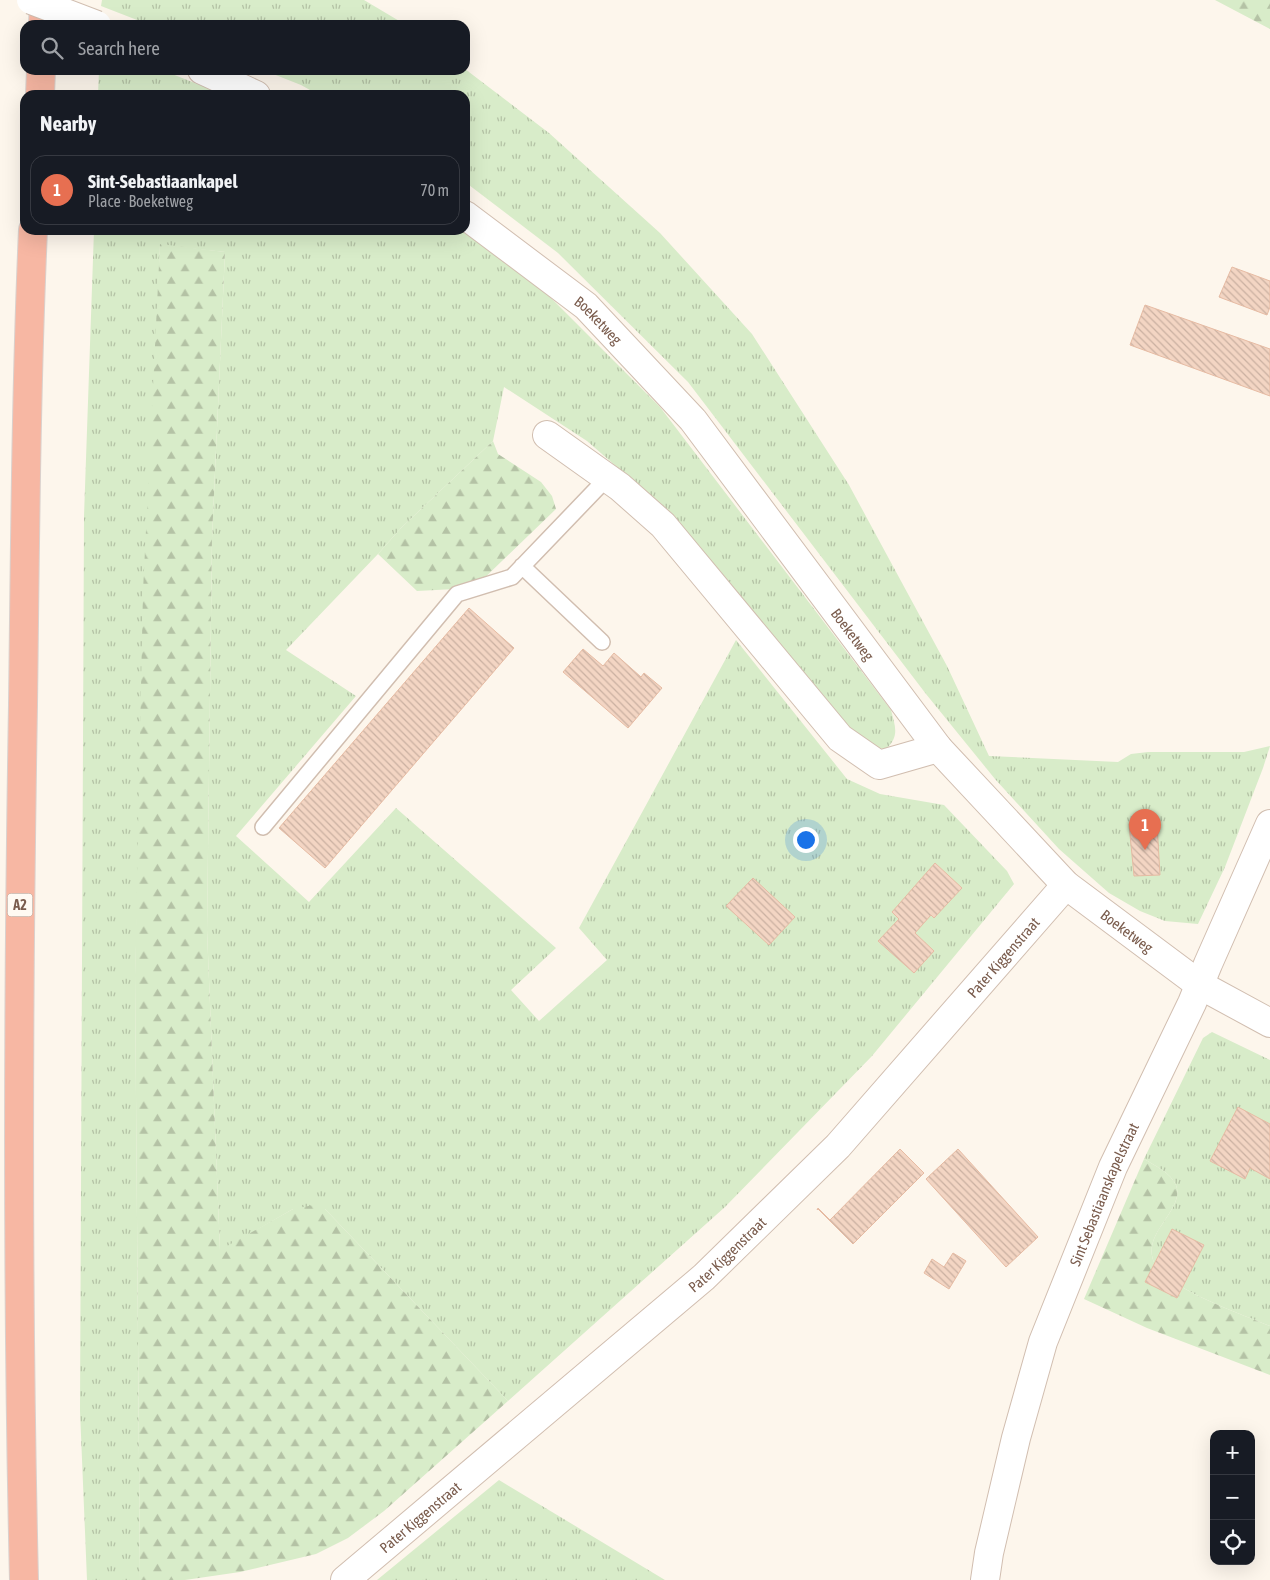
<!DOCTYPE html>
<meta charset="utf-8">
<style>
:root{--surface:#171b24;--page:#242831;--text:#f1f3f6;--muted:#9ea1a6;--line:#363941;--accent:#e76f51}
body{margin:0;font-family:"Asap Condensed",sans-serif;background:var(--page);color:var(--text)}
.controls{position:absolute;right:15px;bottom:15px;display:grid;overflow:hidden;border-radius:10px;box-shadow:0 5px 20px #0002}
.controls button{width:45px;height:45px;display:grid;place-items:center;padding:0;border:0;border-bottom:1px solid var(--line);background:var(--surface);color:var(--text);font:25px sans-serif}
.you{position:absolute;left:805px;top:839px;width:18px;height:18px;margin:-12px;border:4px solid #fff;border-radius:50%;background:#1a73e8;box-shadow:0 0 0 8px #1a73e833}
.badge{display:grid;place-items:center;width:32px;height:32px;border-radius:50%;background:var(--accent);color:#fff;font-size:16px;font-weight:700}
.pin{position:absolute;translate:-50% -41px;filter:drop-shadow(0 1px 2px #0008)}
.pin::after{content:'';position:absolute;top:26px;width:18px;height:15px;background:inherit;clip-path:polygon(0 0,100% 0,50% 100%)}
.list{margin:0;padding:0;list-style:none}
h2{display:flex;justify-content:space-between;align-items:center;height:65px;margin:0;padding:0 20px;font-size:21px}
h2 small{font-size:16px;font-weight:400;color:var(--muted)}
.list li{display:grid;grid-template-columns:32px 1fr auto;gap:15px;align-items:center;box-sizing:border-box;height:70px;margin:0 10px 10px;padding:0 10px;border:1px solid var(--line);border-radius:15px}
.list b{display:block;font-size:19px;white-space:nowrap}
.list p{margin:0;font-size:16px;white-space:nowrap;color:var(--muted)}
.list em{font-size:16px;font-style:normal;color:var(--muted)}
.icon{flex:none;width:28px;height:28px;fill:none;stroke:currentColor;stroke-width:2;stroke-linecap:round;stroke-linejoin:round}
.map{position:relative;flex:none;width:1270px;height:1580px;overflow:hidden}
.search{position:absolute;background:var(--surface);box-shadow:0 5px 20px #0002;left:20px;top:20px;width:450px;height:55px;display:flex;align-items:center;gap:12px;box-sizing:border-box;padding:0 18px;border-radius:15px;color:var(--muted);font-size:19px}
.panel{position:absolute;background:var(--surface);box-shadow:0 5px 20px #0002;left:20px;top:90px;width:450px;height:145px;border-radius:15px}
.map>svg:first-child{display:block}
.grass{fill:url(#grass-tufts)}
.forest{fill:url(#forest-firs)}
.building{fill:url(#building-back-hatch);stroke:#e6bba3}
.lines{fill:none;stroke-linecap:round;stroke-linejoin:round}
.lane-casing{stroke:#d1beb0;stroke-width:18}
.street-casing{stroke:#d1beb0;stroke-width:30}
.highway-casing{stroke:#dad1cd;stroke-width:30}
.lane{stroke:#fff;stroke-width:15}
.street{stroke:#fff;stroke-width:28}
.highway{stroke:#f7b7a3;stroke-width:28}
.street-bridge-casing{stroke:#d1beb0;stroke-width:30;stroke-linecap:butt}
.street-bridge{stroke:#fff;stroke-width:28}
.labels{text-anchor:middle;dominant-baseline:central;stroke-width:4;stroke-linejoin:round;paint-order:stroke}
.shield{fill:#fffaf3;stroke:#a28b7f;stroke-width:1}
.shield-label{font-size:14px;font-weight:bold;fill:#7a5c4d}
.street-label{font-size:15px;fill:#7a5c4d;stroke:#fffaf3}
</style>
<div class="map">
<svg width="1270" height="1580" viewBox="0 0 1270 1580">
<defs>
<pattern id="grass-tufts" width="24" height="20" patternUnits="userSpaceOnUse" patternTransform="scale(1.25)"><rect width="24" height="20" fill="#d8ecc9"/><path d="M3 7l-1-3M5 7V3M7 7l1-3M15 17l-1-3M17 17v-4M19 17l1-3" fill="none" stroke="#b4c2a5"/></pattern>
<pattern id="forest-firs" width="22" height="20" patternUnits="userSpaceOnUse" patternTransform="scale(1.25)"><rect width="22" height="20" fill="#d8ecc9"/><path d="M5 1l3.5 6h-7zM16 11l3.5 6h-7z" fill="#b4c2a5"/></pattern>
<pattern id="building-back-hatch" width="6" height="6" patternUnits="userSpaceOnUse" patternTransform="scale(1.25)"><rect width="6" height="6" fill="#f3d5c3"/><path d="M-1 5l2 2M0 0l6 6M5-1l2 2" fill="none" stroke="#cab0a1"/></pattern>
</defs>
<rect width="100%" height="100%" fill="#fdf6ec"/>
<path class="grass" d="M102 0H364L406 25H150L101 6Z
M465 69 549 133 660 233 752 334 849 485 947 666 989 756 1118 762 1131 754 1148 752H1244L1270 746 1263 768 1225 867 1198 924 1165 921 1140 911 1109 893 1059 849 995 779 926 694 688 382 558 253 465 182V95H319L301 85 263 70Z
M99 70H162L225 95H98Z
M94 230H465L534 281 660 407 891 710C895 726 900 736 886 749L859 746 633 481 587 441 504 387 493 441 401 528 378 554 286 650 356 696 236 836 309 902 396 808 556 948 511 990 539 1021 607 960 579 928 736 640 847 779 880 794 944 805 1007 871 1014 884 872 1056 725 1207 508 1401 325 1209H293L220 1251 207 930 212 538 225 252 160 245 135 975 140 1580H87L80 1411 84 516Z
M1212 1032 1270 1060V1326C1243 1315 1170 1289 1156 1266 1137 1235 1186 1211 1176 1185 1171 1173 1154 1165 1144 1159L1203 1038Z
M499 1480 665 1580H377Z"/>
<path class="forest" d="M1215 0H1270V29Z
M160 244 225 252 212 538 207 930 220 1250 293 1209 314 1205 325 1209 508 1401 384 1511 348 1538 316 1554 240 1572 185 1580H140L135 975 143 591Z
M493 441 498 454 541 482 552 496 556 509 474 588 417 591 378 554 401 528Z
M1144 1159C1154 1165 1171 1173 1176 1185 1186 1211 1137 1235 1156 1266 1170 1289 1243 1315 1270 1326V1375L1147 1328 1084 1299Z"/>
<path class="building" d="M1232 267 1270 281V307L1267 315 1219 297Z
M1145 305 1270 349V396L1130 345Z
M469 608 514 648 325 868 279 828Z
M583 649 603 666 614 653 641 677 644 673 662 688 628 728 563 672Z
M1149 813 1157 824 1160 875 1134 876 1129 824 1135 814Z
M935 863 962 888 934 918 931 915 915 933 934 951 914 973 878 941 899 919 892 912Z
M753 878 795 917 769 945 726 906Z
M1238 1107 1270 1124V1179L1250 1168 1245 1179 1210 1161Z
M900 1149 924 1173 853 1244 818 1209 817 1210 818 1208 830 1220Z
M958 1149 1038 1237 1006 1267 926 1179Z
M1172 1229 1204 1245 1177 1298 1145 1282Z
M953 1253 966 1261 949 1289 924 1273 932 1259 944 1267Z"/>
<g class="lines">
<defs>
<path id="lane" d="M522 566 602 642
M263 827 457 594 512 577 607 478"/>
<g id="street">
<path d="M202 70 256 95"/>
<path id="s1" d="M465 215 586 306 693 420 938 748 1066 885 1200 985 1270 1023"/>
<path d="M547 435 620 487 663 525 840 738 879 765 938 748"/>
<path id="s2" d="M345 1580 704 1277 838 1146 1066 885"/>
<path id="s3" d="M985 1580 989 1553 1016 1438 1043 1342 1113 1167 1192 1003 1208 964 1270 824"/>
</g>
<path id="highway" d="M43 25 44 0
M40 95 41 70
M24 1580C17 1288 18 996 23 705 25 547 26 388 33 230"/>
</defs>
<use href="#lane" class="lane-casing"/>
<use href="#street" class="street-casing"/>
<use href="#highway" class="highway-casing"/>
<use href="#lane" class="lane"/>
<use href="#street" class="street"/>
<use href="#highway" class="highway"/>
<defs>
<path id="street-bridge" d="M31 0 97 25"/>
</defs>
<use href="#street-bridge" class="street-bridge-casing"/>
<use href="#street-bridge" class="street-bridge"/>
</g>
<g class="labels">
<rect class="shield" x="7.5" y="893.5" width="25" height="23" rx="4"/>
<g class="shield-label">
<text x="20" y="905">A2</text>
</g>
<g class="street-label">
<text stroke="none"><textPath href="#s1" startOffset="170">Boeketweg</textPath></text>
<text stroke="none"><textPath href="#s1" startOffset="575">Boeketweg</textPath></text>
<text stroke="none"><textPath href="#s1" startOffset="981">Boeketweg</textPath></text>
<text stroke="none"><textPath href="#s2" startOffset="908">Pater Kiggenstraat</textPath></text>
<text stroke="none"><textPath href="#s3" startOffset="405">Sint Sebastiaanskapelstraat</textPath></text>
<text stroke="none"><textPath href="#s2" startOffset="502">Pater Kiggenstraat</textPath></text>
<text stroke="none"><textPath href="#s2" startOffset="98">Pater Kiggenstraat</textPath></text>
</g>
</g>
</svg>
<div class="controls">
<button>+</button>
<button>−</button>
<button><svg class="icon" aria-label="locate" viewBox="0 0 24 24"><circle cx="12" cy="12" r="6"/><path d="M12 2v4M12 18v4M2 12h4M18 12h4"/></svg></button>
</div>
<div class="you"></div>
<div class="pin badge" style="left:1145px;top:850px">1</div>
<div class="search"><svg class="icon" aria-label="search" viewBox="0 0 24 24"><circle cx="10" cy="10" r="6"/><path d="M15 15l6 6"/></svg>Search here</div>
<section class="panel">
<h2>Nearby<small></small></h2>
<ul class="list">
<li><span class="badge">1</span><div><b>Sint-Sebastiaankapel</b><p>Place · Boeketweg</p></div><em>70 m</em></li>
</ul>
</section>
</div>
